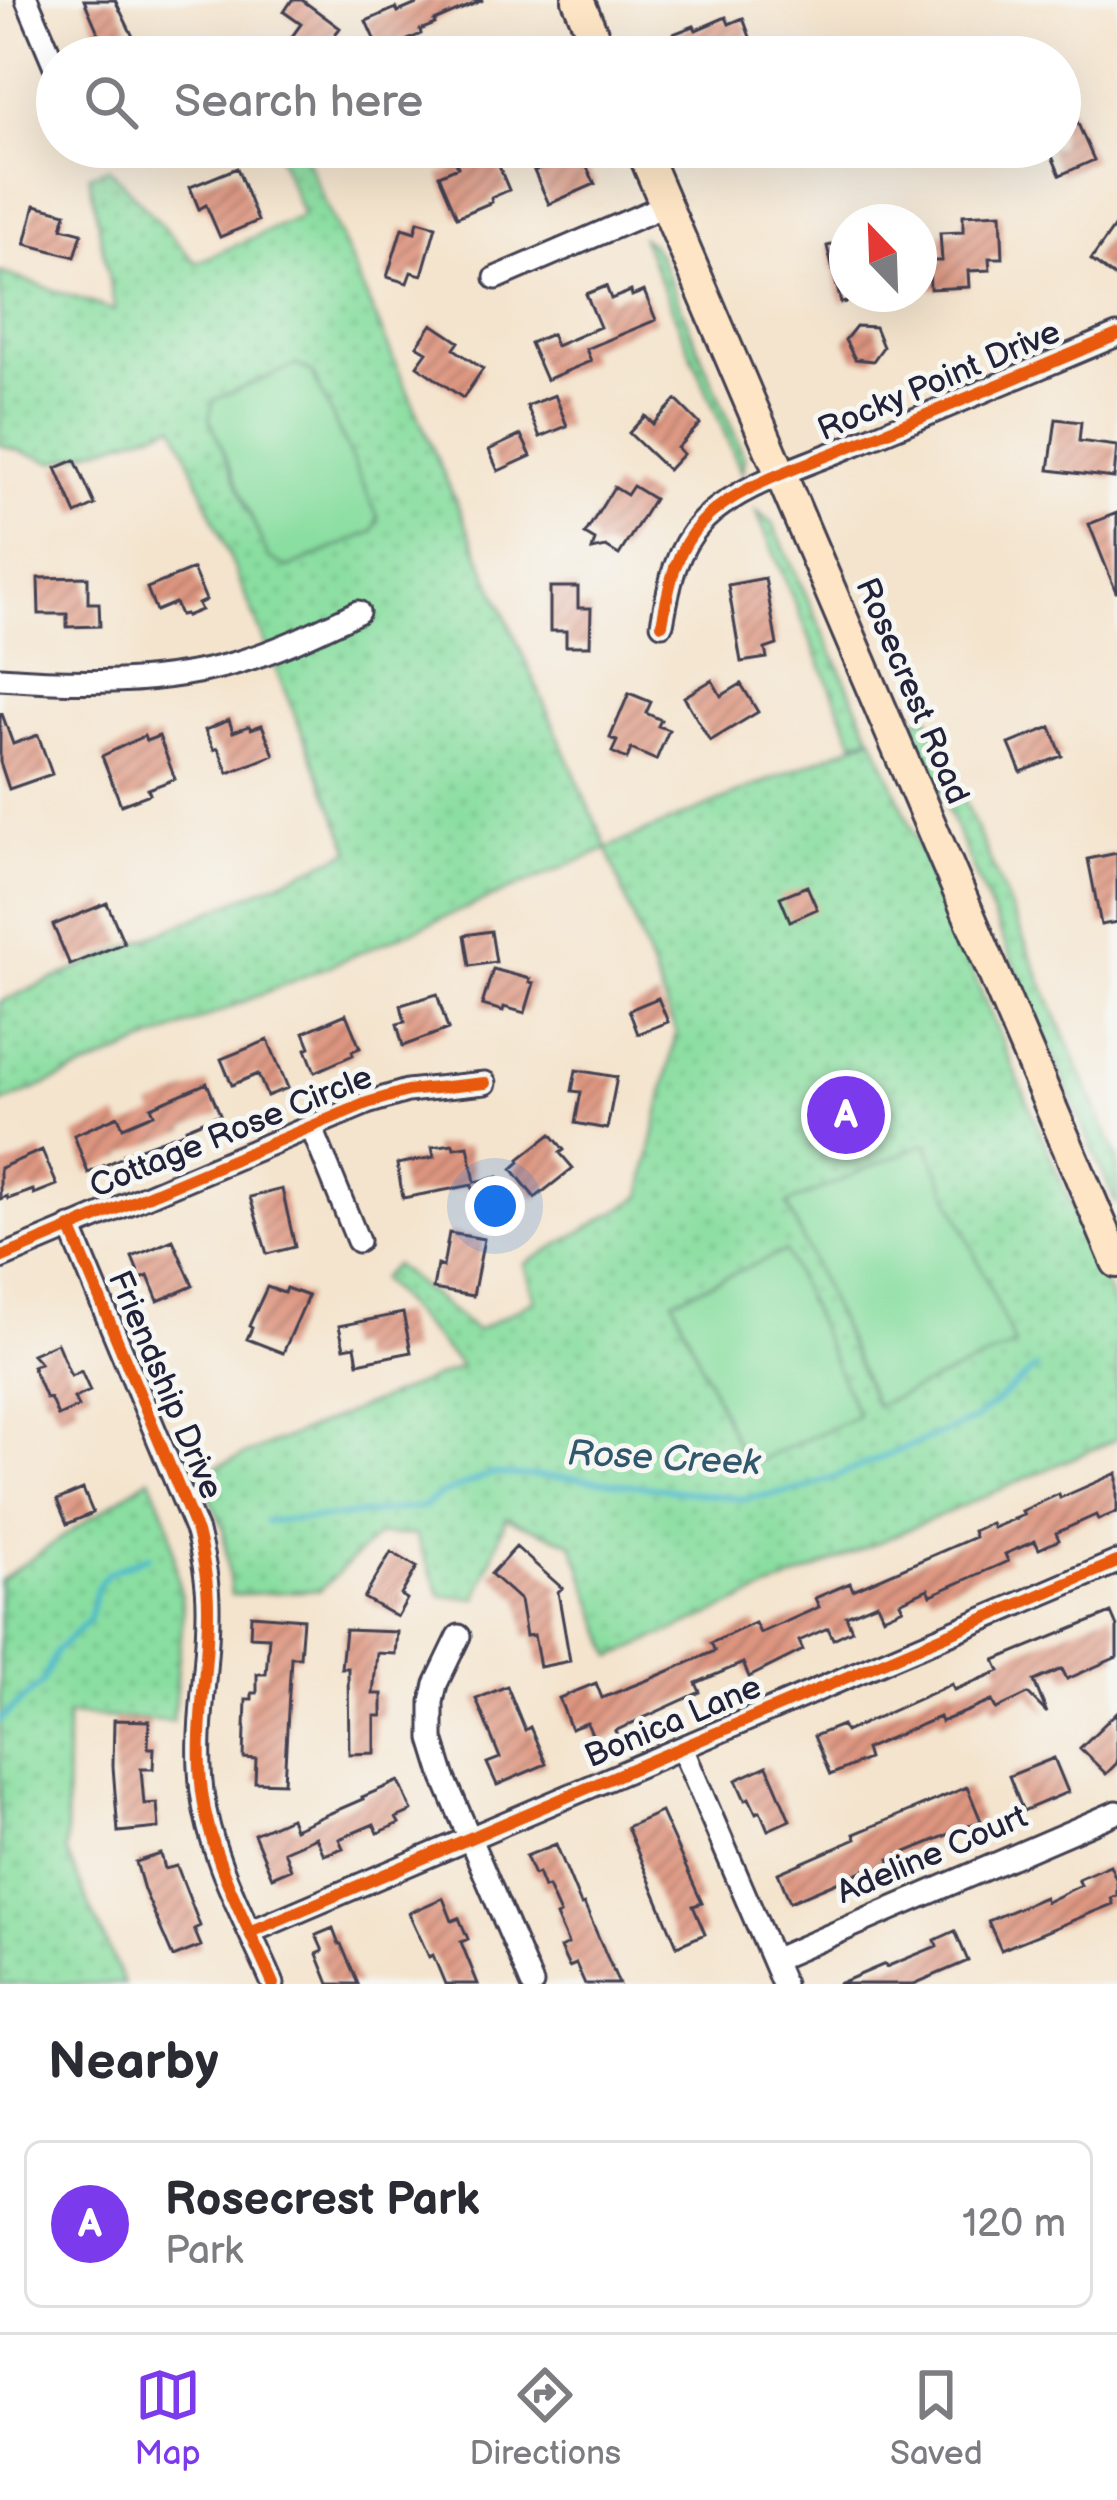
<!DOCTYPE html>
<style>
:root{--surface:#fff;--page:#f7f7f7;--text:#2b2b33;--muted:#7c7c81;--line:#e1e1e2;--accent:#7c3aed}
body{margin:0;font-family:"Balsamiq Sans",sans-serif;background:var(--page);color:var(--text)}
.compass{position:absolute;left:829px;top:204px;width:108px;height:108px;border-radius:50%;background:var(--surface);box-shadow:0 12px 48px #0002;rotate:337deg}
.you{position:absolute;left:495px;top:1206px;width:42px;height:42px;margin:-30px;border:9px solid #fff;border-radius:50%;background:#1a73e8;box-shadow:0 0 0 18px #1a73e833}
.badge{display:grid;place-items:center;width:78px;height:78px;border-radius:50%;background:var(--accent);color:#fff;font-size:39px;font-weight:700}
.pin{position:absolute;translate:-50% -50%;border:6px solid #fff;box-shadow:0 3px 12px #0006}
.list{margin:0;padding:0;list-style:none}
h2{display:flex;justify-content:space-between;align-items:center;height:156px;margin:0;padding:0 48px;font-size:51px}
h2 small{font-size:39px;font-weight:400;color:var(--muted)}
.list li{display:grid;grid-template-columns:78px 1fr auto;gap:36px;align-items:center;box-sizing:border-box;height:168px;margin:0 24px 24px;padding:0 24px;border:3px solid var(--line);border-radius:18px}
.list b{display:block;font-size:45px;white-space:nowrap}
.list p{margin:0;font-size:39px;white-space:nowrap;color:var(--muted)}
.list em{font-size:39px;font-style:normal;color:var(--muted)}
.icon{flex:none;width:66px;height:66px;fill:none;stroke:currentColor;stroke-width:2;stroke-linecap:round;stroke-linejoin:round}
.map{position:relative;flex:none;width:1117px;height:1984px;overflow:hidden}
.search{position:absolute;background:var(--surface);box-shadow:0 12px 48px #0002;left:36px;right:36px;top:36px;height:132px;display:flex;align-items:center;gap:30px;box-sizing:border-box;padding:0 42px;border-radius:66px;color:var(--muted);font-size:45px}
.sheet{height:348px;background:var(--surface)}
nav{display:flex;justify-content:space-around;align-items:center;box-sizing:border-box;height:168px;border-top:3px solid var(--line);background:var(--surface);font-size:33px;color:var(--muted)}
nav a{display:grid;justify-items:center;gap:6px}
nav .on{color:var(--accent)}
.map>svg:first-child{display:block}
.grass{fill:url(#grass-dots);stroke:#56806e;stroke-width:3}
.pitch{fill:#89dea0;stroke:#56806e;stroke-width:3}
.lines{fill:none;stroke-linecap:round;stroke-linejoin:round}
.stream{stroke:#4ebac9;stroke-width:6}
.building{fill:url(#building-hatch)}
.minor-casing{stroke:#423f51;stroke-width:27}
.secondary-casing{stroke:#423f51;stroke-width:36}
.minor{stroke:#fff;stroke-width:21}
.secondary{stroke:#fee5c5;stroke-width:30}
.cycleway-casing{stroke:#f6f6f2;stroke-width:20}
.cycleway{stroke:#e8590c;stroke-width:12}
.labels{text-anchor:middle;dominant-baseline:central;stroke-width:10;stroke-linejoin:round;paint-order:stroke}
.street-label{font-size:33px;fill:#22223b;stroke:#f6f6f2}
.water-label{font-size:36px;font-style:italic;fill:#31576d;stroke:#f6f6f2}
</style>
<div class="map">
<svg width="1117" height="1984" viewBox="0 0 1117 1984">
<defs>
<pattern id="grass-dots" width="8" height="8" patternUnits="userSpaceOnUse" patternTransform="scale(3)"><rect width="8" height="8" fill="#89dea0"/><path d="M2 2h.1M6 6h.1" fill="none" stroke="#76be8b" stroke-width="1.8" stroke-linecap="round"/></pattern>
<pattern id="building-hatch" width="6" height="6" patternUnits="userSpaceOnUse" patternTransform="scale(3)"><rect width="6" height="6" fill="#de9680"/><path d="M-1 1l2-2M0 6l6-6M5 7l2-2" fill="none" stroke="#b47a6a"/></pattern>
</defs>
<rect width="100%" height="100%" fill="#f6f6f2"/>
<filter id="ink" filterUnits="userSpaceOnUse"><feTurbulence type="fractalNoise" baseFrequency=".00833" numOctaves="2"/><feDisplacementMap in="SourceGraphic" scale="24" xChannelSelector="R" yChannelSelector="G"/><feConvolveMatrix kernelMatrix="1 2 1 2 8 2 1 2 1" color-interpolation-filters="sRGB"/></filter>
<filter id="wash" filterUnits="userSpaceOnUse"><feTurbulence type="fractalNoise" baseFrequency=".004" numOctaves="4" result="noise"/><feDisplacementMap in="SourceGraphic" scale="48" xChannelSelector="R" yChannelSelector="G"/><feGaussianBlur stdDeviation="2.7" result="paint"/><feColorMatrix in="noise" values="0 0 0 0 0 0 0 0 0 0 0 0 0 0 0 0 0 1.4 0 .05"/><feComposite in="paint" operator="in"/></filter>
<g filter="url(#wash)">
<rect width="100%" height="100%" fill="#f4e4cd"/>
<path class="grass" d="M275 147H301L607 848 873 737 1117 1313V1439L613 1657 572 1543 506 1518 477 1598 441 1596 415 1535H378L320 1590 231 1595 223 1526 198 1474 461 1367 380 1279 394 1265 476 1331 535 1300 525 1264 641 1197 676 1033 607 849 0 1104V1002L351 851 175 425 54 462 0 445V272L115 311 89 175 109 168 196 263 303 215Z
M642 238 651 243 660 258 744 457 742 474Z
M756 511 773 524 871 736 854 742Z
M928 715 1117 1158V1206L910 721Z
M150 1478 169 1524 183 1612 173 1721 67 1715 66 1852 124 1984H0V1580Z"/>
<path class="pitch" d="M296 365 312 372 378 517 374 531 288 568 268 557 209 417 214 400Z
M926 1143 1015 1345 876 1406 787 1204Z
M785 1251 858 1416 746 1466 673 1300Z"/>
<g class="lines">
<path class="stream" d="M266 1521 324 1518 423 1507 440 1495 491 1474 575 1478 744 1499 807 1488 974 1420 1036 1368
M0 1720 42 1683 57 1650 88 1621 98 1586 108 1573 149 1556"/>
</g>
<g id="blocks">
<path class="building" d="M84 0H115L143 57H103L95 40 100 37Z
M292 0H302L340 28 318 57H308L288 42 301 24 284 12Z
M426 0H483L434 21 435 24 420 30 421 34 380 52 366 21 396 8 398 12Z
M726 17 729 24 743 18 750 37 746 39 751 50 734 57H683L673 34 694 26 696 30Z
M1060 83 1094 160 1060 175 1048 147H1060Z
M450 147H468L473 160 493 152 509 190 491 198 492 202 457 217 439 175 458 167Z
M571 155 574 162 583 159 595 184 549 204 534 171Z
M237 168 258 221 220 237 206 205 199 209 190 187Z
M35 205 66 213 62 228 82 233 75 257 25 244Z
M1001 213 1003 258H989L990 270 968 271 969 287 930 289 929 261H942L940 233 963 232V215Z
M418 221 436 226 422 275 411 272 407 283 387 277 402 228 415 232Z
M1117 223V279L1091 260Z
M847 241V302L841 303 827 246Z
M606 286 611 299 631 291 632 296 644 291 656 320 586 349 591 361 546 380 530 343 551 334 556 346 600 327 586 294Z
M432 324 459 342 454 349 483 369 463 398 417 366 427 352 417 346Z
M856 326 875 327 883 347 873 361 855 359 845 340Z
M555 395 567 426 540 437 527 406Z
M676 400 700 424 677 448 683 454 668 470 629 433 645 416 653 424Z
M1056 419 1081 422 1079 441 1117 446 1114 478 1049 470Z
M521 435 531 456 498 471 489 450Z
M75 460 95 505 76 514 56 468Z
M633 486 654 499 619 555 606 547 592 550 595 540 585 534 614 487 627 495Z
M1117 513V592H1116L1089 524Z
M193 569 206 600 198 604 201 610 186 616 185 614 180 615 175 603 156 611 147 588Z
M88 577V603H99L100 626 67 627V614H39L38 578Z
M765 578 777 645 765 649 767 658 741 662 728 585Z
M550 587H578V608H591L590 646H566V631H550Z
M712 680 721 696 741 684 758 712 710 741 684 697Z
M629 693 651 702 646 713 661 720 658 726 669 730 656 760 631 749 627 759 612 752 617 741 610 738Z
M0 714H2L13 744 38 735 52 774 9 789 0 762Z
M229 720 233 732 249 726 251 729 262 725 274 755 228 773 218 748 214 750 205 730Z
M1051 727 1062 756 1021 772 1009 744Z
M144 736 146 741 159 736 175 779 148 789 150 794 121 805 102 756Z
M1117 853V922L1101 925 1088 859Z
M807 886 817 909 790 921 780 897Z
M107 903 124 943 70 965 53 925Z
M491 931 496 962 470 966 465 935Z
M493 969 530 979 529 982 534 983 525 1013 504 1007 503 1011 482 1005Z
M437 994 448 1029 403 1046 397 1024 405 1022 401 1005Z
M658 998 668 1022 638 1034 629 1010Z
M346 1014 360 1048 352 1051 353 1055 315 1072 306 1049 310 1047 304 1032Z
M268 1040 288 1088 267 1096 258 1074 232 1085 221 1059Z
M576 1070 617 1077 607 1129 575 1123 581 1092 572 1091Z
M207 1083 220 1114 186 1128 187 1131 124 1154 125 1156 88 1173 74 1135 118 1116 123 1127 154 1114 151 1107Z
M551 1134 564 1150 560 1153 573 1168 535 1198 512 1169 520 1162 519 1159Z
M453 1144 454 1148 468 1146 475 1182 498 1177 505 1213 478 1218 472 1185 403 1198 397 1164 434 1157 432 1147Z
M42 1150 57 1185 34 1194 33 1190 8 1199 7 1196 0 1199V1168Z
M282 1189 295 1247 267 1254 250 1197Z
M449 1233 484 1239 473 1296 433 1289 437 1265 443 1267Z
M173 1240 193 1286 158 1301 148 1276 141 1279 132 1257Z
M267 1287 284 1293 286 1288 308 1296 283 1353 247 1339 252 1328 249 1326Z
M403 1313 411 1352 358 1363 355 1346 344 1348 339 1326Z
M57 1343 71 1376 81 1371 90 1391 74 1398 78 1407 58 1416 50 1398 46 1399 32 1366 40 1363 32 1354Z
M1117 1473V1512L1098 1520 1096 1515 1056 1533 1059 1540 1039 1549 1035 1541 1005 1554 1008 1561 974 1576 931 1595 928 1589 900 1602 903 1608 883 1617 877 1603 846 1616 852 1630 833 1639 828 1628 799 1641 803 1650 749 1677 743 1663 696 1683 700 1692 615 1731 617 1735 596 1744 587 1723 571 1729 559 1698 596 1683 602 1698 655 1677 715 1651 711 1643 755 1623 760 1633 819 1607 815 1598 850 1583 853 1590 975 1537 973 1531 991 1523 993 1528 1024 1515 1022 1511 1059 1494 1060 1498Z
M83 1489 93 1513 67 1524 57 1500Z
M516 1547 562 1588 558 1592 570 1661 540 1667 534 1635 526 1636 520 1600 491 1574Z
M391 1552 417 1567 401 1595 407 1599 397 1617 364 1598Z
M1111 1613 1117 1627V1657L1067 1679 1062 1669 1034 1681 1047 1713 1028 1694 996 1709 992 1701 941 1722 939 1717 865 1749 868 1759 830 1775 814 1736 842 1725 845 1732 952 1684 954 1690 1000 1671 995 1660Z
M251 1615 303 1619 300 1657H291L284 1783 255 1782 256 1759 244 1758 246 1699H252V1693H257V1674H266L269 1637 250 1636Z
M345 1630 397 1632 395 1654 377 1653 373 1694H382V1716H375V1753L349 1754 348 1668H341Z
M507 1686 525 1730 530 1727 546 1764 497 1785 487 1763 500 1758 476 1699Z
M1117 1712V1763L1106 1774 1080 1748Z
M114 1720 149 1721 148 1748H154L153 1769H141L144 1804 157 1803 159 1828 118 1832 113 1766Z
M1054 1758 1068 1792 1023 1811 1009 1776Z
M767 1766 790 1820 768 1830 760 1811 756 1813 749 1798 745 1800 736 1780Z
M399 1781 412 1811 396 1818 399 1823 378 1833 374 1824 339 1839 343 1848 324 1855 316 1837 284 1851 291 1869 272 1877 254 1834 290 1818 294 1829 363 1799 362 1797Z
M967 1787 981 1821 889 1859 891 1865 869 1873 867 1869 790 1902 778 1873 856 1839 854 1834Z
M661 1812 702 1903 693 1906 705 1934 677 1946 627 1827Z
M556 1844 581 1905 584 1904 619 1984H585L576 1964 569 1967 560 1948 568 1944 556 1916 560 1914 548 1887 544 1888 538 1873 534 1875 526 1856Z
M161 1854 165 1869 177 1866 200 1926 194 1929 201 1946 173 1957 144 1890 136 1862Z
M1110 1865 1117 1881V1895L1111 1898 1113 1904 1001 1950 988 1921 1044 1897 1046 1902 1081 1885 1078 1879Z
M443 1898 452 1921 459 1918 468 1939 461 1942 478 1984H445L433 1955 429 1957 409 1913Z
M333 1928 339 1944H341L358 1984H329L317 1954 323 1951 316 1935Z
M955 1931 968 1961 914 1984H838L885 1964 886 1967 937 1946 935 1940Z"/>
</g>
</g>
<g filter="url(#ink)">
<use href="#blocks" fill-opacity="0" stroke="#423f51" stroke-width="3"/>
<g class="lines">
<defs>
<path id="minor" d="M27 0 57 71
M496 278 666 205
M662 624C669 587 674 552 701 523 734 487 801 467 846 448 937 411 1027 373 1117 335
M0 678C80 684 161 685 239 662 280 650 320 630 358 612
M311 1126 358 1241
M70 1227 197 1532C203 1556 208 1581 208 1606 209 1668 194 1731 202 1792 210 1859 247 1923 273 1984
M0 1258 367 1103 407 1091 485 1083
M459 1636 436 1684 432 1702V1739L444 1778 532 1984
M682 1748 783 1984
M250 1932 1117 1562
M773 1960 1117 1812"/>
<path id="secondary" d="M578 0 602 57
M641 147 1117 1262"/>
</defs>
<use href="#minor" class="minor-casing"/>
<use href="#secondary" class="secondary-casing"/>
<use href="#minor" class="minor"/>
<use href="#secondary" class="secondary"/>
<defs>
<path id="cycleway" d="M662 624C669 587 674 552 701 523 734 487 801 467 846 448 937 411 1027 373 1117 335
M70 1227 197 1532C203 1556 208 1581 208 1606 209 1668 194 1731 202 1792 210 1859 247 1923 273 1984
M0 1258 367 1103 407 1091 485 1083
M250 1932 1117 1562"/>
</defs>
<use href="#cycleway" class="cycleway-casing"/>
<use href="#cycleway" class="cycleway"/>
</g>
</g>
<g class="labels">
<g class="street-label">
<text transform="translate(939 381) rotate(-23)">Rocky Point Drive</text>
<text transform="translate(912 691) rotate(67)">Rosecrest Road</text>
<text transform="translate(231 1132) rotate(-22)">Cottage Rose Circle</text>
<text transform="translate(165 1385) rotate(67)">Friendship Drive</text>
<text transform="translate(673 1722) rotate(-23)">Bonica Lane</text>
<text transform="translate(932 1855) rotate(-23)">Adeline Court</text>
</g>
<g class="water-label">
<text transform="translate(664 1459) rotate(3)">Rose Creek</text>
</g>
</g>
</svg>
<svg class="compass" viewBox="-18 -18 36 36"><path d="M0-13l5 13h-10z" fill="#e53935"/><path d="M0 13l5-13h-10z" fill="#7c7c81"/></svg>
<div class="you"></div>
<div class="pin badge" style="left:846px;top:1115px">A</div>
<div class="search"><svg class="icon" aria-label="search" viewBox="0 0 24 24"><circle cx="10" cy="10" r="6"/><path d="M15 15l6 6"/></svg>Search here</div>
</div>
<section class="sheet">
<h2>Nearby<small></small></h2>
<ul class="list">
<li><span class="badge">A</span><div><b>Rosecrest Park</b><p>Park</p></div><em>120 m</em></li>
</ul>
</section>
<nav>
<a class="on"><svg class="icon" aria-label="map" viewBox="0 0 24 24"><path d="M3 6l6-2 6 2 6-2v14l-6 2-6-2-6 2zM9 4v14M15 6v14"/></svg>Map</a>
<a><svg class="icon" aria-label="directions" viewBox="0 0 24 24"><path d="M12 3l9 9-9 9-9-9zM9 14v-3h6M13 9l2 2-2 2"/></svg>Directions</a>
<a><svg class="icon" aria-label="saved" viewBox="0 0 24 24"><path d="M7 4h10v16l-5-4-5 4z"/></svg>Saved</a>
</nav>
